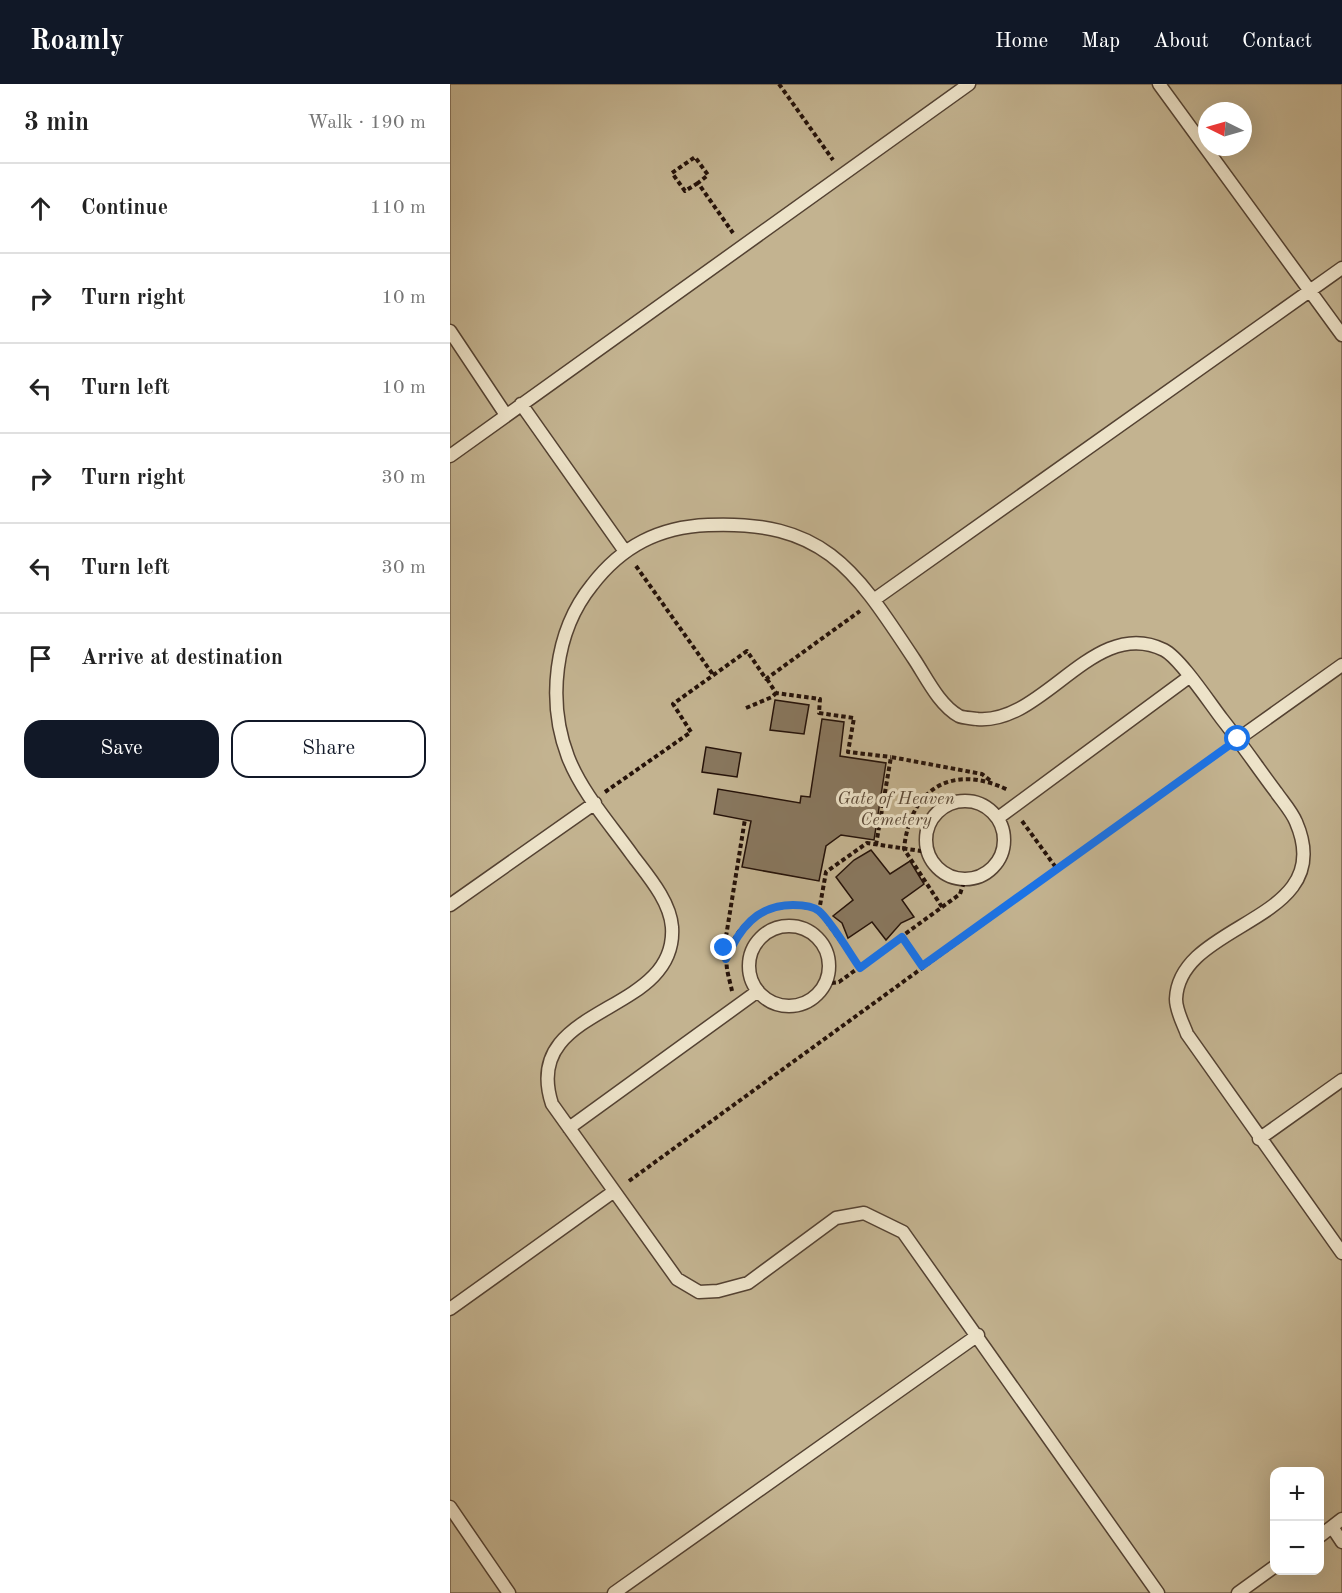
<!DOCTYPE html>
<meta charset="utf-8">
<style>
:root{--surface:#fff;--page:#f6f6f6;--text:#222;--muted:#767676;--line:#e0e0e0;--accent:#111827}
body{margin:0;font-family:"Old Standard TT",serif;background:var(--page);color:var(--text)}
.controls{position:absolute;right:18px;bottom:18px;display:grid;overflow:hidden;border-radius:12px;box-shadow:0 6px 24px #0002}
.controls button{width:54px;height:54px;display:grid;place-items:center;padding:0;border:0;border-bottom:2px solid var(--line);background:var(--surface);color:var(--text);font:30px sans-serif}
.compass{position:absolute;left:748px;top:18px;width:54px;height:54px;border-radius:50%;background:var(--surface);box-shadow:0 6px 24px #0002;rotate:275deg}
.stop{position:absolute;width:18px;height:18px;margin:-14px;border:4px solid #1a73e8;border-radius:50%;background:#fff}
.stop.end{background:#1a73e8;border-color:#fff;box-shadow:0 2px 6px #0008}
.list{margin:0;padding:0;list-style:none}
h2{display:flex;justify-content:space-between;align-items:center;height:78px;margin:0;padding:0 24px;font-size:26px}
h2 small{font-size:20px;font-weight:400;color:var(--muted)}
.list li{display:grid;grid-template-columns:39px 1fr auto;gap:18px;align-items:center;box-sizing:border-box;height:90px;padding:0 24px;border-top:2px solid var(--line)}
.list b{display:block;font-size:22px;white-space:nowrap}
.list em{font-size:20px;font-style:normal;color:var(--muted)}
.actions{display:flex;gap:12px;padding:18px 24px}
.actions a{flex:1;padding:14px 0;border:2px solid var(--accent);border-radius:18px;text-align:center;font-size:21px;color:var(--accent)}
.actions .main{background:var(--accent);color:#fff}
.icon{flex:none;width:33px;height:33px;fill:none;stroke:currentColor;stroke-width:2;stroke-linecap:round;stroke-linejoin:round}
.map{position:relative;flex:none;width:892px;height:1509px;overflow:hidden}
header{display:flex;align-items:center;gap:36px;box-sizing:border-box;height:84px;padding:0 30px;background:var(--accent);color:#fff}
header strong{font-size:28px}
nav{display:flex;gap:33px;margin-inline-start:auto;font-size:21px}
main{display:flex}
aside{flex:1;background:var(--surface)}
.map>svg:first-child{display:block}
.green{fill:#c3b390;stroke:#74624c;stroke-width:1.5;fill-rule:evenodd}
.building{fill:#88775e;stroke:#251209;stroke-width:1.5}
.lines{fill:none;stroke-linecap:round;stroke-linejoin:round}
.lane-casing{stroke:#544232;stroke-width:15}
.path{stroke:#251209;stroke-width:4;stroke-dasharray:4.5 3;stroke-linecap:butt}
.lane{stroke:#ede3c9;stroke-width:12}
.route{stroke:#1a73e8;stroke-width:8}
.labels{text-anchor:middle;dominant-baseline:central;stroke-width:6;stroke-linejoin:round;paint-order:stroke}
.park-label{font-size:18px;font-style:italic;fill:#5c4a38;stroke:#ede3c9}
</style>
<header>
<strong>Roamly</strong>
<nav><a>Home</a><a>Map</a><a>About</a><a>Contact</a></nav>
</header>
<main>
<aside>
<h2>3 min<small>Walk · 190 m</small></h2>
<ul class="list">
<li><svg class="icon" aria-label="ahead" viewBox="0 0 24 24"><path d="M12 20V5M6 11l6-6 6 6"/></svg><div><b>Continue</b></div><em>110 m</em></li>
<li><svg class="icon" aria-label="right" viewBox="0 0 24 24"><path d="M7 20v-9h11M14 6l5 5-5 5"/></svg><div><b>Turn right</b></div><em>10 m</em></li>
<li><svg class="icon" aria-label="left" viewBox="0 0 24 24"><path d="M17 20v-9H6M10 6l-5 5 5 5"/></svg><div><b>Turn left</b></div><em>10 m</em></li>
<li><svg class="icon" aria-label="right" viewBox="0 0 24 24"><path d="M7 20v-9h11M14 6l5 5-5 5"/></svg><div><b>Turn right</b></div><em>30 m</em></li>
<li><svg class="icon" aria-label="left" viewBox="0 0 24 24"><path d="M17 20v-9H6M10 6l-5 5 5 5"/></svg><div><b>Turn left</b></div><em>30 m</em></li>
<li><svg class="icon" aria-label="arrive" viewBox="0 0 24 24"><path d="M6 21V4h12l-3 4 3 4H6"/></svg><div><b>Arrive at destination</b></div></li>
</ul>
<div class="actions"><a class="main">Save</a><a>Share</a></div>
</aside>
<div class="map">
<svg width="892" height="1509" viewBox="0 0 892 1509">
<rect width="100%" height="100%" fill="#e3d4ac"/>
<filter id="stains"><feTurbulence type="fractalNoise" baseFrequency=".00333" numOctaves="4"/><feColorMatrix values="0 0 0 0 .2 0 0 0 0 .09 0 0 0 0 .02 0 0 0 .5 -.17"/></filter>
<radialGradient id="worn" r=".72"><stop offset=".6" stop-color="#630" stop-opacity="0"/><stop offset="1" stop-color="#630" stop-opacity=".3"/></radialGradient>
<path class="green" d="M0 0H892V1509H0ZM757 27H793V63H757ZM824 1388H870V1486H824Z"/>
<path class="building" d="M325 616 359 621 354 650 320 646Z
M372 635 394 638 390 672 436 679 424 756 391 751 376 762 369 797 292 783 301 737 264 730 268 705 350 719 351 712 360 713Z
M256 663 291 669 287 693 252 688Z
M421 766 440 790 460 777 474 800 452 816 464 833 451 839 436 856 422 838 398 854 392 839 383 832 403 816 386 793 404 776Z"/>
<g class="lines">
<defs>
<path id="lane" d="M709 0 892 251
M0 247 56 331
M71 320 174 466
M0 372 519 0
M425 515 892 184
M788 655 892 581
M476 756a39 39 0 1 1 78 0a39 39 0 1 1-78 0Z
M548 734 739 593
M0 821 145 719
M299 882a40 40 0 1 1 80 0a40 40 0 1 1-80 0Z
M119 1044 308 907
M809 1055 892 996
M0 1225 163 1108
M0 1423 59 1509
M882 1443 892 1458
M870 1452 892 1435
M164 1509 528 1251
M708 1509 453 1148 414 1129 386 1134 298 1199 268 1207 249 1208 227 1195 102 1020C69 919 228 933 222 843 220 817 198 792 183 772 161 741 132 709 118 673 97 618 104 548 142 501 172 462 209 443 258 441 375 436 405 486 464 575 476 593 489 621 509 632 513 634 522 634 527 635 594 641 644 531 714 566 730 574 759 618 772 635 791 659 808 684 826 708 833 718 842 728 846 738 890 839 729 836 726 915 726 927 733 939 737 950L892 1169
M788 1509 824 1483"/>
</defs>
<use href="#lane" class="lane-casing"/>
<path class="path" d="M329 0 383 76
M248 99 235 107 222 89 245 73 258 91 248 99 283 149
M186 482 264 592
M317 595 326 609 370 615 369 629 404 634 398 668 441 673
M296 624 322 613 326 609
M155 708 241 648 223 620 297 567 316 595 410 527
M572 737 607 785
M426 761 441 673 532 690 542 698
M492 823 454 765C460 704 503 679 558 706
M452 853 472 882
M276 875 274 865 295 735
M409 883 369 827 376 788 417 759 478 768
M374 900 389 898 510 810 515 795
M282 907C280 897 275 883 277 874 286 831 331 813 369 827
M179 1097 775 664"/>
<use href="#lane" class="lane"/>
</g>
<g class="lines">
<path class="route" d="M274 864 276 875C289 845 307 821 343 821 350 821 363 822 369 827 381 837 400 870 410 884L452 853 472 882 788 655"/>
</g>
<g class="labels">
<g class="park-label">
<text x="446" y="715">Gate of Heaven<tspan x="446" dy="21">Cemetery</tspan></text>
</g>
</g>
<rect width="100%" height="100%" filter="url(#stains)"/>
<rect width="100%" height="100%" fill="url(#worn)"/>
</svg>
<div class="controls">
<button>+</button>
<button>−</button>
</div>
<svg class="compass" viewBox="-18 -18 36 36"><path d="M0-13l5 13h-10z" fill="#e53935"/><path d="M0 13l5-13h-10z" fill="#767676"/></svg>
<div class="stop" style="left:788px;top:655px"></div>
<div class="stop end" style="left:274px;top:864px"></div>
</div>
</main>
